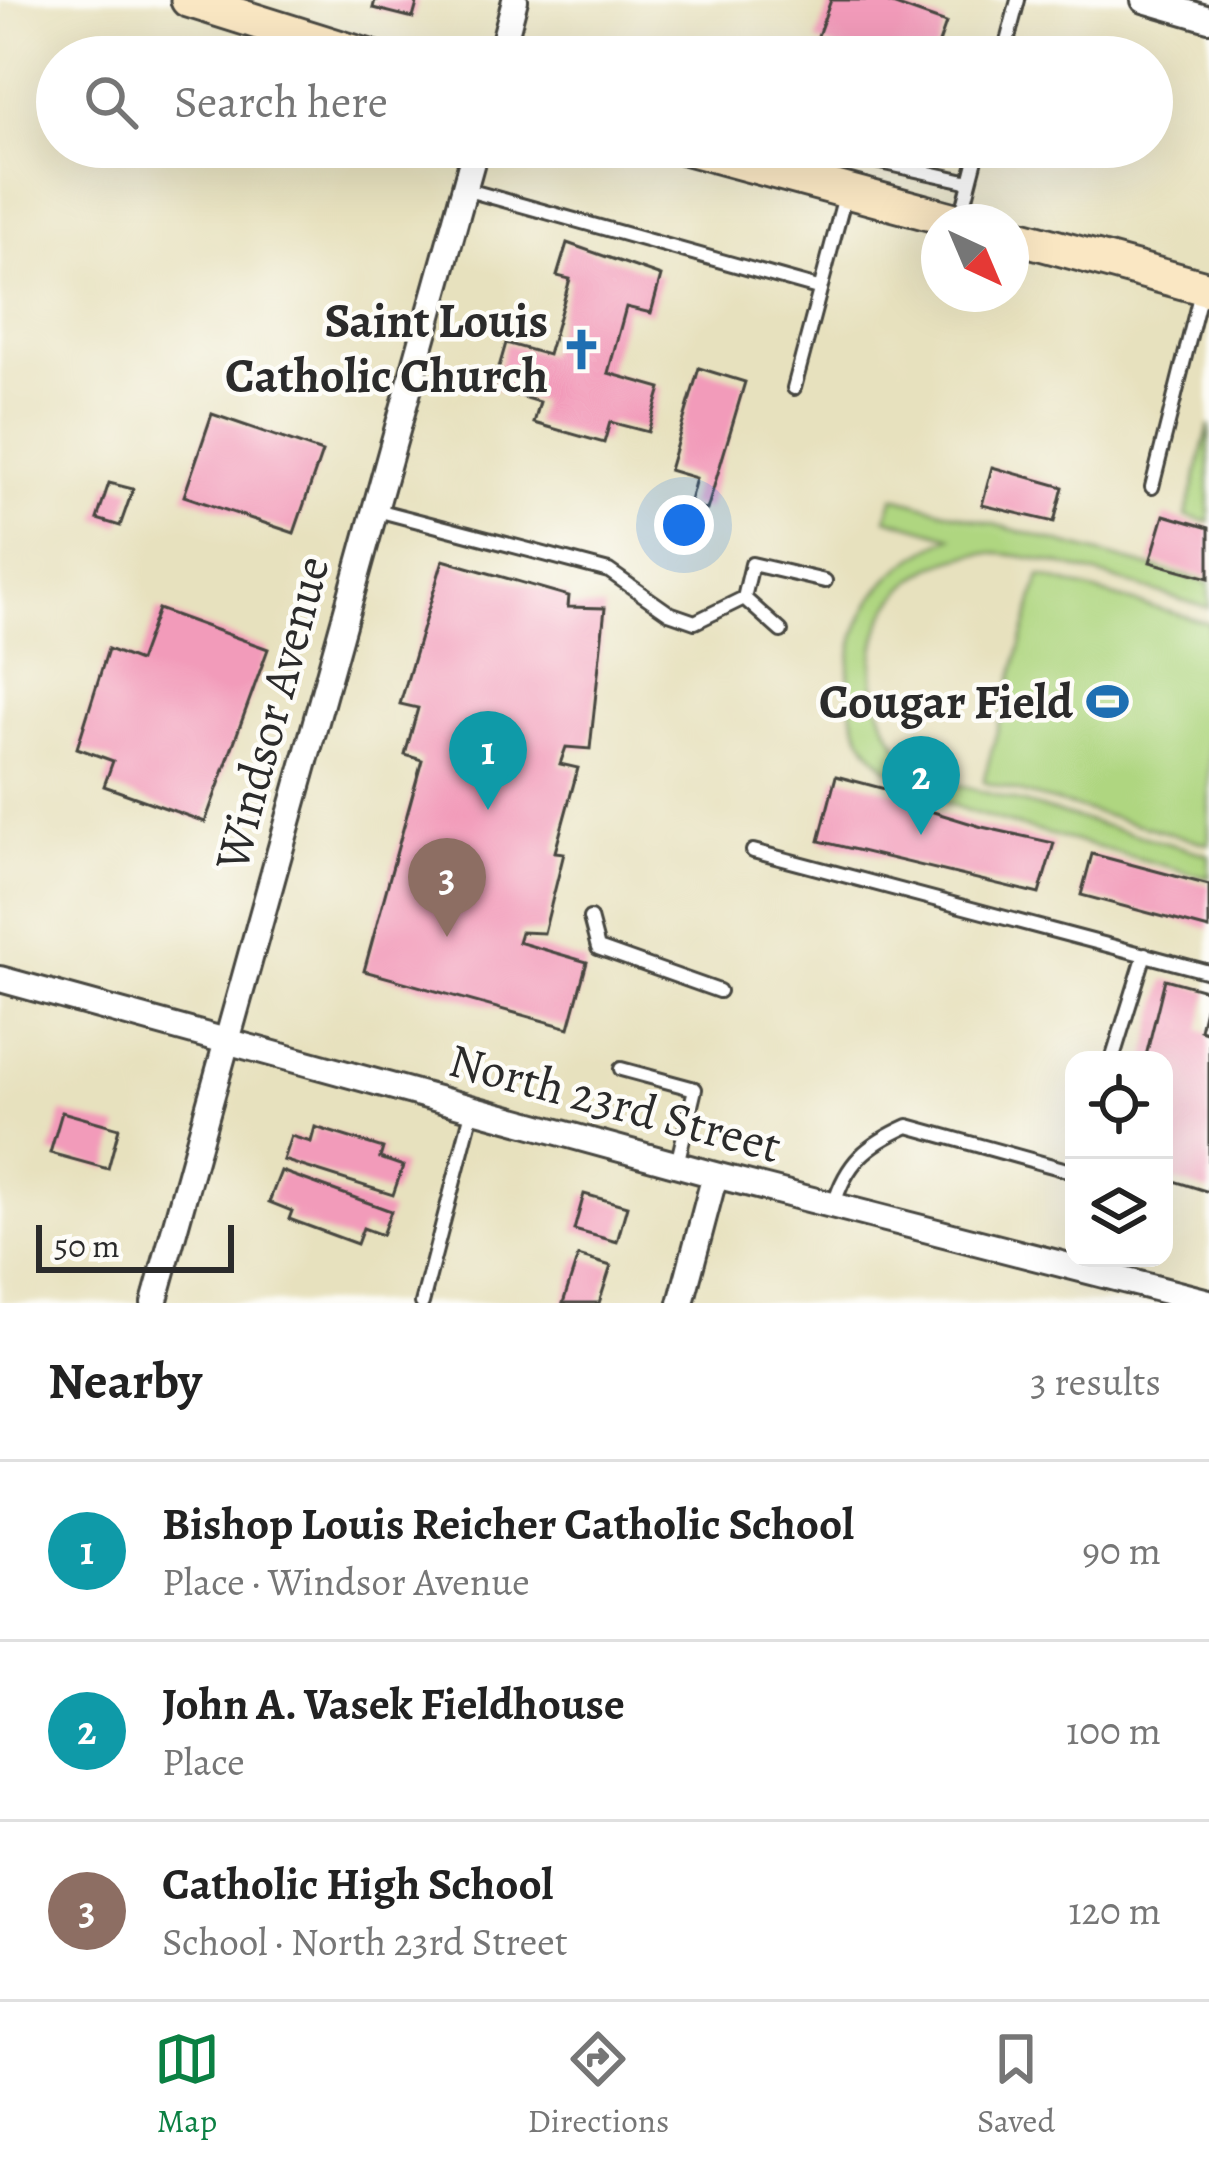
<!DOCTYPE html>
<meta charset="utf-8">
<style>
:root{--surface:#fff;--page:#f6f6f6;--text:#222;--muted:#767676;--line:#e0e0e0;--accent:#0b8043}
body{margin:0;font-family:Alegreya,serif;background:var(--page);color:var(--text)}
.controls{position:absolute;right:36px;bottom:36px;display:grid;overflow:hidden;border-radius:24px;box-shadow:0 12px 48px #0002}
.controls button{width:108px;height:108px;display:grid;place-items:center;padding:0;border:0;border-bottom:3px solid var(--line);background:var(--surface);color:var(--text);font:60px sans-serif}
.compass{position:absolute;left:921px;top:204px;width:108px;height:108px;border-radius:50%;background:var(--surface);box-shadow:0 12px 48px #0002;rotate:136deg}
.scale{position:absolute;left:36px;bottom:30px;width:198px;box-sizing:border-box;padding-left:12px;border:6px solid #2b2b2b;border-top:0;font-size:33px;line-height:42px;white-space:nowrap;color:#2b2b2b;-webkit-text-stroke:9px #fdfcf7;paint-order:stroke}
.you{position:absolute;left:684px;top:525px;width:42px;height:42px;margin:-30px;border:9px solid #fff;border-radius:50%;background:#1a73e8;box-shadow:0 0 0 18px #1a73e833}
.badge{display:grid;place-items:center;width:78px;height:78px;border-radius:50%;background:var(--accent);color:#fff;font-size:39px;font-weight:700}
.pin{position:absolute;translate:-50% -99px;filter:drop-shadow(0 3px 6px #0008)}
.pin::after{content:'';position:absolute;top:63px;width:42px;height:36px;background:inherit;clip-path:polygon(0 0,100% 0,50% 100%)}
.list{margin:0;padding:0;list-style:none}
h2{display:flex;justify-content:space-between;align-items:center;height:156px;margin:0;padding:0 48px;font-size:51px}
h2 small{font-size:39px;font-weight:400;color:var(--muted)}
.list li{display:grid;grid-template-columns:78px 1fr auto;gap:36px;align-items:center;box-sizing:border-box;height:180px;padding:0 48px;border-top:3px solid var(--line)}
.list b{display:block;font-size:45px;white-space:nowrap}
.list p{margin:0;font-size:39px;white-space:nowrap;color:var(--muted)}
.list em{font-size:39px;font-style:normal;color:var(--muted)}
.icon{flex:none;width:66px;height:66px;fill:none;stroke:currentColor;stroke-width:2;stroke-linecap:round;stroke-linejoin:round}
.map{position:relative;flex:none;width:1209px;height:1303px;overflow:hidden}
.search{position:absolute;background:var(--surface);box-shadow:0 12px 48px #0002;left:36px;right:36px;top:36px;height:132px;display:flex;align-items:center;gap:30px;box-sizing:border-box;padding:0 42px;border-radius:66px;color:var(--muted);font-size:45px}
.sheet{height:696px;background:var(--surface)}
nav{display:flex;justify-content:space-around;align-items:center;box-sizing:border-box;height:168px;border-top:3px solid var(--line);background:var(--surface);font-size:33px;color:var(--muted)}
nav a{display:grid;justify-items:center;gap:6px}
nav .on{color:var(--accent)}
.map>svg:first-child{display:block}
.green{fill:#afd680;stroke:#6d8056;stroke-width:3}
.building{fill:#f29bba}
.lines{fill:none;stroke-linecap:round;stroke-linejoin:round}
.service-casing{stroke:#474641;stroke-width:18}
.minor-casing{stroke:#474641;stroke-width:30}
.secondary-casing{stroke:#474641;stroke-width:39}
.service{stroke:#fff;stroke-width:12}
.minor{stroke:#fff;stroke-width:24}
.secondary{stroke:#fae7c3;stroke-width:33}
.labels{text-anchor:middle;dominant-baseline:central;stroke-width:9;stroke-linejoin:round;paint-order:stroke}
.poi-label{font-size:48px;font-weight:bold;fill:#2b2b2b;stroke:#fdfcf7;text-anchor:end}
.street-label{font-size:48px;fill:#2b2b2b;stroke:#fdfcf7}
</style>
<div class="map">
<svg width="1209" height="1303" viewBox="0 0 1209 1303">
<rect width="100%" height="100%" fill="#fdfcf7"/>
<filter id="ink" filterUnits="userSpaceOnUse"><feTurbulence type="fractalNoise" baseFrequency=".00833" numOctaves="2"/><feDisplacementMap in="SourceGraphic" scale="24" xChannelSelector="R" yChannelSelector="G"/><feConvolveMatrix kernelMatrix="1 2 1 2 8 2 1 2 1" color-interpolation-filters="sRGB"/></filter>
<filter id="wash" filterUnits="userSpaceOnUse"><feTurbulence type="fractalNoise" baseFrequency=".004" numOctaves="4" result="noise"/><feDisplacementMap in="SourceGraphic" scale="48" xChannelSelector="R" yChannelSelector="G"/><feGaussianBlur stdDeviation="2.7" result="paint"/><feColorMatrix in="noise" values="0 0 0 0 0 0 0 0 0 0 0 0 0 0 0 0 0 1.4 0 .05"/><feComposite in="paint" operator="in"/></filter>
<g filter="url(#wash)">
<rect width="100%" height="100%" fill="#e7e1be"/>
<path class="green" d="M1209 425V522L1186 516Z
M894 497 1209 583V608C1150 592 1034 548 978 554 856 568 839 715 933 778L1209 855V878C1155 863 1102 848 1048 834 954 808 825 781 852 649 864 591 901 560 952 537L886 518Z
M1040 576 1209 623V844L983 782Z"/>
<g id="blocks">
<path class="building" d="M375 0H418L413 18 373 8Z
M831 0H881L946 23 934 57H860L816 41Z
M567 243 661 276 651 313 626 307 608 373 661 388 648 432 610 422 604 443 534 423 540 402 493 388 506 343 548 355 570 279 557 276Z
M699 368 745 382 707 510 689 505 696 478 669 470Z
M212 414 322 452 294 533 184 496Z
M992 467 1063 487 1054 522 982 505Z
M109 483 133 489 120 526 97 519Z
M1164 515 1209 528V578L1150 562Z
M443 560 569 596 568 607 605 608 590 749 566 747 560 764 578 768 555 852 564 853 544 933 521 932 518 942 587 962 569 1028 364 971 422 760 405 755 418 708 400 704Z
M158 609 268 649 205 822 104 786 113 761 77 748 108 649 139 661Z
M836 776 919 798 917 807 982 827 1054 843 1039 894 819 841Z
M1092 854 1209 885V929L1081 895Z
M1165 979 1209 991 1200 1030 1209 1033V1192L1164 1178V1060H1145Z
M62 1112 119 1128 108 1169 50 1153Z
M315 1127 383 1148 380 1158 403 1166 393 1195 283 1160 291 1136 311 1142Z
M281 1171 391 1211 382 1235 363 1228 357 1244 289 1219 292 1211 269 1202Z
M584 1194 627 1206 617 1242 574 1230Z
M578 1256 611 1266 599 1303H563Z"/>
</g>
</g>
<g filter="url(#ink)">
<use href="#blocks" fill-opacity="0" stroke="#474641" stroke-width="3"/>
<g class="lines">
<defs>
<path id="service" d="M1003 57 1018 0
M813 147 970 182
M464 189 818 288
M960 221 979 147
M794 388 846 192
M1152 487 1202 288
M373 509 609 571 669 613 695 622 744 598 752 564 825 581
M744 598 781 631
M753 851 1209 972
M590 918 598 948 719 991
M1112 1060 1145 954
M621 1069 695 1089 677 1164
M834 1205C846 1162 868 1144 908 1126L1074 1172
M422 1303 473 1108"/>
<path id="minor" d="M1144 0 1209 19
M500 57 515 0
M0 979 715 1175 1209 1302
M154 1303 476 147
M681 1303 715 1175"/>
<path id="secondary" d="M188 0 370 57
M684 147 962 222
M1011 235 1209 289"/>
</defs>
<use href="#service" class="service-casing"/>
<use href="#minor" class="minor-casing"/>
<use href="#secondary" class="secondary-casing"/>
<use href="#service" class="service"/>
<use href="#minor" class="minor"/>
<use href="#secondary" class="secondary"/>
</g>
</g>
<defs>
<symbol id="church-bare" viewBox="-9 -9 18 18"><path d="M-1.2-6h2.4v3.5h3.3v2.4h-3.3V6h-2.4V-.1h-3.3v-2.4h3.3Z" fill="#1f6fb2" stroke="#fdfcf7" stroke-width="2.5" paint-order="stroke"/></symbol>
<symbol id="stadium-bare" viewBox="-9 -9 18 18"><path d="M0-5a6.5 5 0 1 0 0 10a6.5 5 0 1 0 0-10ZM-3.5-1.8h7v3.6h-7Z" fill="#1f6fb2" stroke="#fdfcf7" stroke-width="2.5" paint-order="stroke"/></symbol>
</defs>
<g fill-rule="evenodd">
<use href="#church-bare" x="552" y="320" width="59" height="59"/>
<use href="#stadium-bare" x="1078" y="672" width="59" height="59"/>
</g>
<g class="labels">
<g class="poi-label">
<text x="548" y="321">Saint Louis<tspan x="548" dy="55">Catholic Church</tspan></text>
<text x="1073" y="702">Cougar Field</text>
</g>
<g class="street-label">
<text transform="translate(272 713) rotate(-75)">Windsor Avenue</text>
<text transform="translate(615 1103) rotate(15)">North 23rd Street</text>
</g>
</g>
</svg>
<div class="controls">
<button><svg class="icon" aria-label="locate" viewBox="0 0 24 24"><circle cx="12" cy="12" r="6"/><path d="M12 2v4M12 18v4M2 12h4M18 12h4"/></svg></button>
<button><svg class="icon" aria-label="layers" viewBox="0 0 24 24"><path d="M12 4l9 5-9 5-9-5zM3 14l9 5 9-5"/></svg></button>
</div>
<svg class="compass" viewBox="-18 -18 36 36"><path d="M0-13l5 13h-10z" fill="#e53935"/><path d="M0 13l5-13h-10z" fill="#767676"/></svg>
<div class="scale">50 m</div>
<div class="you"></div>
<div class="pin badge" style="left:488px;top:810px;background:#0f9aa8">1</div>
<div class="pin badge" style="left:921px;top:835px;background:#0f9aa8">2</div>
<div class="pin badge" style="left:447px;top:937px;background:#8d6e63">3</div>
<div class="search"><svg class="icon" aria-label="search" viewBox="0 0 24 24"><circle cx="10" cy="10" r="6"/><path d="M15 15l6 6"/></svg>Search here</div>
</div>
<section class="sheet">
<h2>Nearby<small>3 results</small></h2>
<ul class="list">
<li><span class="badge" style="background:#0f9aa8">1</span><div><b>Bishop Louis Reicher Catholic School</b><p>Place · Windsor Avenue</p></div><em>90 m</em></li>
<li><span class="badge" style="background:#0f9aa8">2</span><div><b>John A. Vasek Fieldhouse</b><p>Place</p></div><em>100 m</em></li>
<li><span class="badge" style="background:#8d6e63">3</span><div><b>Catholic High School</b><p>School · North 23rd Street</p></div><em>120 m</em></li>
</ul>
</section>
<nav>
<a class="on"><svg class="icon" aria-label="map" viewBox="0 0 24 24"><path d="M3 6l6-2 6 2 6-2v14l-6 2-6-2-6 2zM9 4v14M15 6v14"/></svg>Map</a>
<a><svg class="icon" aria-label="directions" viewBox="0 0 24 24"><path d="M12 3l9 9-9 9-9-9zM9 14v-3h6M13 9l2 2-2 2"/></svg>Directions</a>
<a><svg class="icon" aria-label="saved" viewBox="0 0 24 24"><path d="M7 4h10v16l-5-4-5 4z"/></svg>Saved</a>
</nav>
